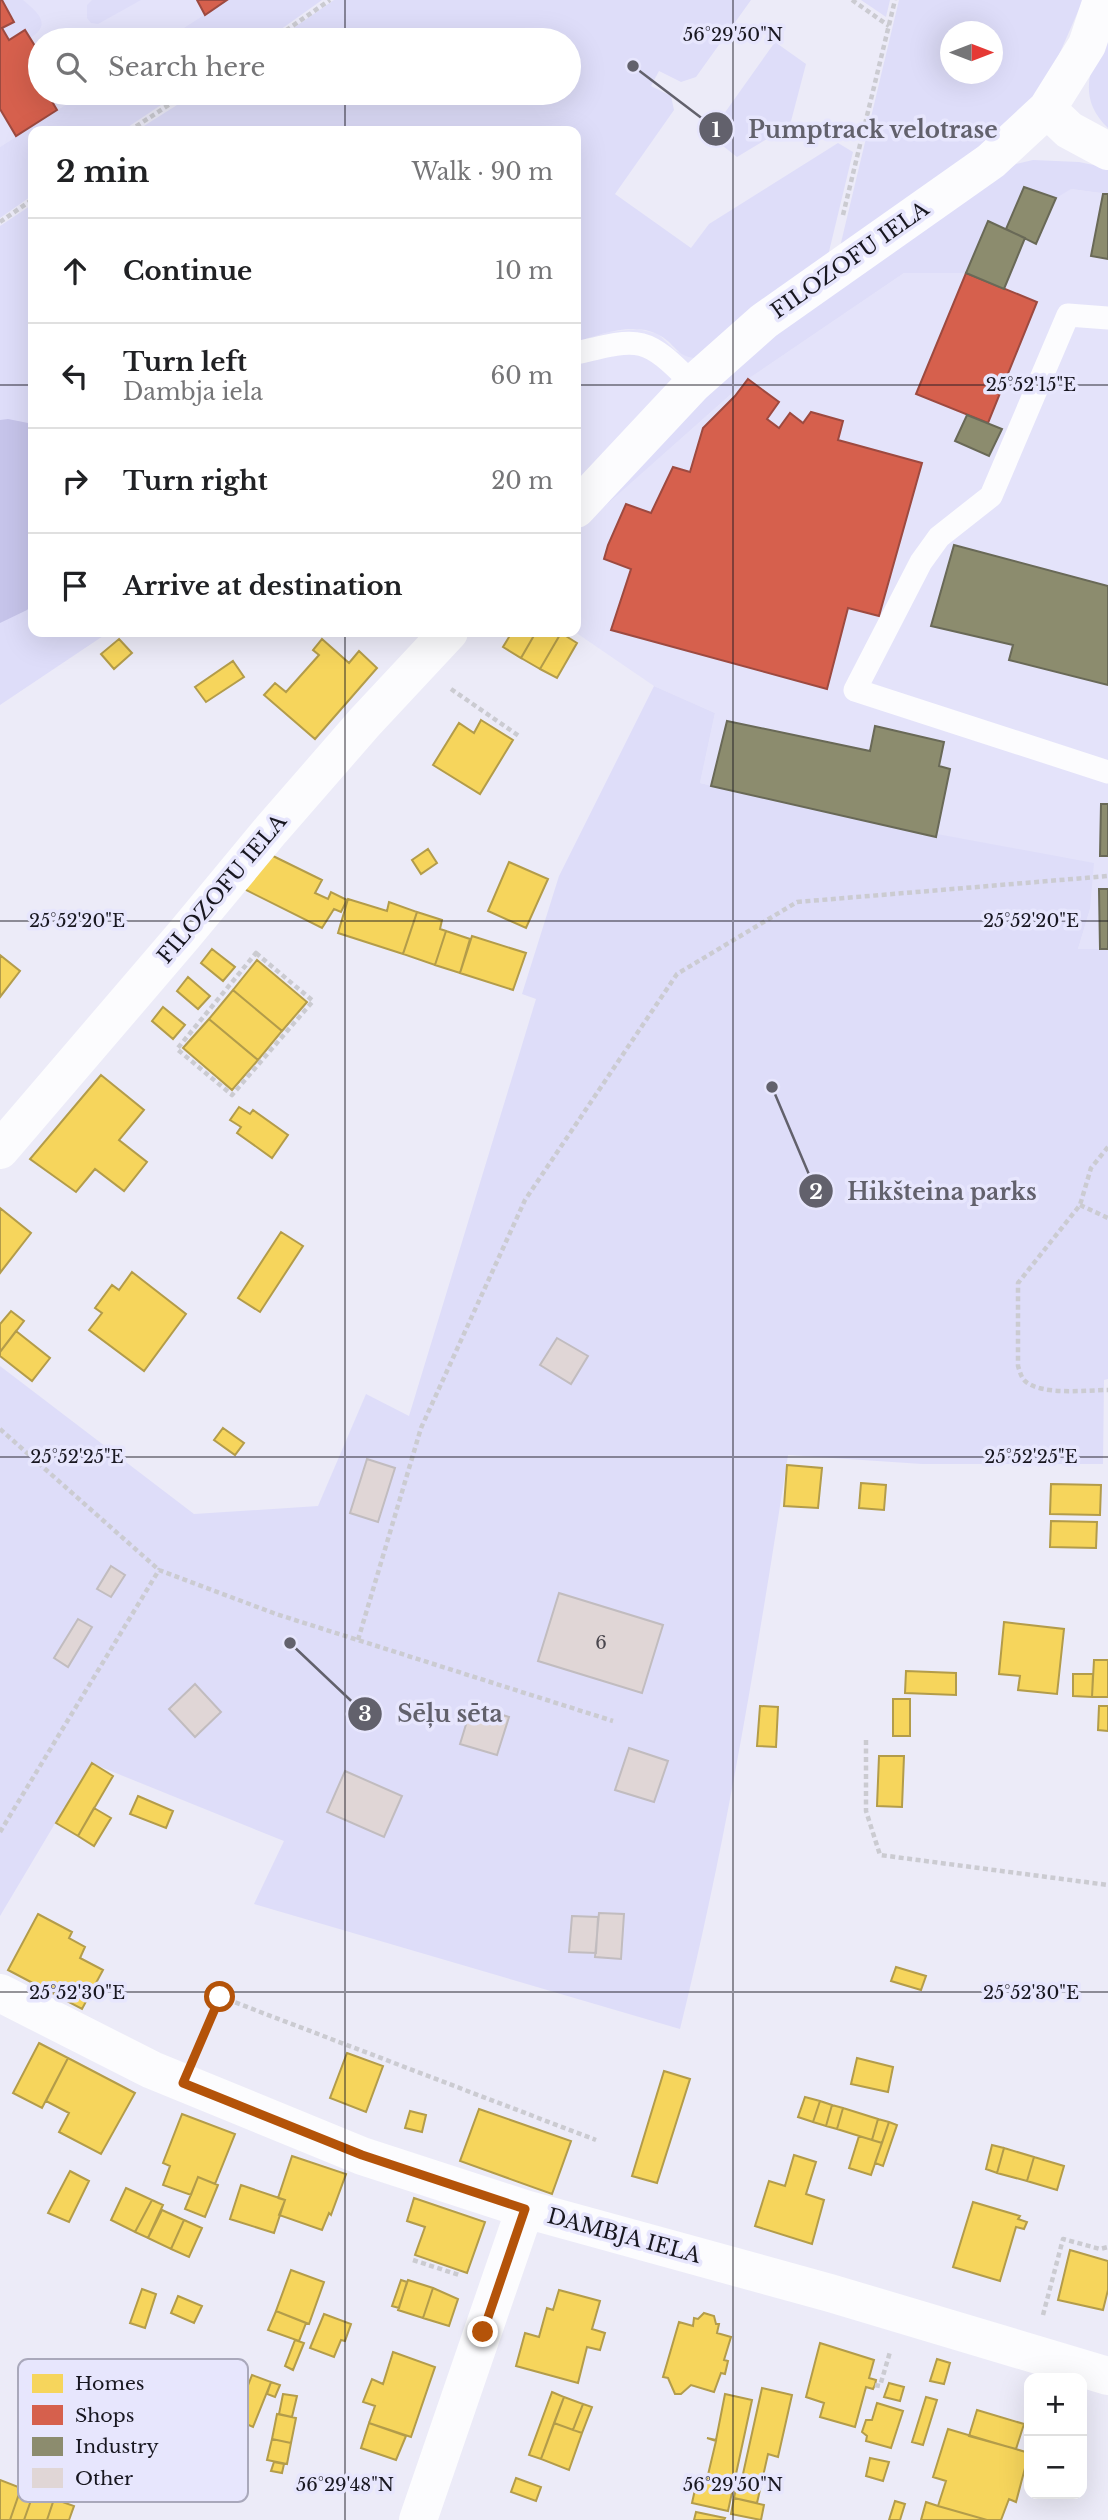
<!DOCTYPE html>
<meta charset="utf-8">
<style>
:root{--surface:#fff;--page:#f2f2f2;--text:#202124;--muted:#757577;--line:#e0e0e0}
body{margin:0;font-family:"Libre Baskerville",serif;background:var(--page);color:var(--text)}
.controls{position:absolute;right:21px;bottom:21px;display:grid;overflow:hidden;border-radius:14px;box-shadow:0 7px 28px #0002}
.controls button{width:63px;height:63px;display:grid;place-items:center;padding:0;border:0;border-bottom:2px solid var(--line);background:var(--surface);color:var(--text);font:35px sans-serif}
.compass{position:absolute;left:940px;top:21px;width:63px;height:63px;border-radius:50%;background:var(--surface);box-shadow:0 7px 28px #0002;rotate:90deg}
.stop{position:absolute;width:21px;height:21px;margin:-16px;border:5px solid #b45309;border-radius:50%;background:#fff}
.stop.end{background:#b45309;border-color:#fff;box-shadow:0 2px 7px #0008}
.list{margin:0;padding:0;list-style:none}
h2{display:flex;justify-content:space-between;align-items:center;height:91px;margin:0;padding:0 28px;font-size:30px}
h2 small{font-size:23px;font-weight:400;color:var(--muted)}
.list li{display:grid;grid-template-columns:46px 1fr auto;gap:21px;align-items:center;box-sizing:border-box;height:105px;padding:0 28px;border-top:2px solid var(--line)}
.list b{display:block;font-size:26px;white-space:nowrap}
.list p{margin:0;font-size:23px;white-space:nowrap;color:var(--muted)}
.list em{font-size:23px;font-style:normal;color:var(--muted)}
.icon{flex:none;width:38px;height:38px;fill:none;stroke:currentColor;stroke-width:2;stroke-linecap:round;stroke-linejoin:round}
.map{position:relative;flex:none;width:1108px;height:2520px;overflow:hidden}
.search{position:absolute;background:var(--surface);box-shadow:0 7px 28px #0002;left:28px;top:28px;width:553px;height:77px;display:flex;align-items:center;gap:18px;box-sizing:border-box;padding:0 24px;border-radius:38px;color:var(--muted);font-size:26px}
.panel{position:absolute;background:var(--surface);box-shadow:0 7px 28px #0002;left:28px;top:126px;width:553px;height:511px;border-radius:14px}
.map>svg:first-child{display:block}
.built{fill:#e4e3fa}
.green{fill:#deddf9;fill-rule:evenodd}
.water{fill:#c6c4ea}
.homes{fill:#f6d55c;stroke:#b39c4a;stroke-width:2}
.shops{fill:#d6604d;stroke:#9d4a40;stroke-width:2}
.industry{fill:#8c8c6e;stroke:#696957;stroke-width:2}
.building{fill:#e0d6d6;stroke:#c1bcbf;stroke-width:2}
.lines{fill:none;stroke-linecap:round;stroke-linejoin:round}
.path{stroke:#cbcbd1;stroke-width:4.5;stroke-dasharray:5 3.5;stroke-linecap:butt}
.service{stroke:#fcfcfe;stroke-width:23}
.minor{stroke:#fcfcfe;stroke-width:38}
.route{stroke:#b45309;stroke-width:9}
.ticks{fill:none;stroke:#181720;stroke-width:2;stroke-opacity:0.45}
.labels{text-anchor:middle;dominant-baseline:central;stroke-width:7;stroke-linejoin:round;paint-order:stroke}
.number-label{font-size:18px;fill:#4a474e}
.street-label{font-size:21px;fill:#181720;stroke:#e7e6fd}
.key{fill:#e7e6fd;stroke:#a9a8bb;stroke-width:2}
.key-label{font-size:19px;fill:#181720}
.ticks-label{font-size:18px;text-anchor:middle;fill:#181720;stroke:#e7e6fd;stroke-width:7;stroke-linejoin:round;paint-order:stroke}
.leader{fill:none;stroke:#62616c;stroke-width:2.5}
.callout-dot{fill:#62616c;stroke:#e7e6fd;stroke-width:2.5}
.mark-label{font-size:21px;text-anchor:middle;font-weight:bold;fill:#fff}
.callout-label{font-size:23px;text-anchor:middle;font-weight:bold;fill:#62616c;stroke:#e7e6fd;stroke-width:7;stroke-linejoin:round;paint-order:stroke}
</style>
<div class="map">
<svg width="1108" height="2520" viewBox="0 0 1108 2520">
<rect width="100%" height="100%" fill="#ecebf8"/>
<path class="built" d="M0 0H227L165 40H40V93H84L0 147Z
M1024 187 1071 189 1108 194V949H1078L1090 909 937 834 936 837 700 783 715 713 654 686 575 632 576 532 748 379 904 273H966L988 221 1006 229Z
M638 329 658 334 676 351 703 358 576 489V342L609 332Z"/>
<path class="green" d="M2 0H23C37 12 53 24 30 38L25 31 9 40 2 28 14 21Z
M92 0H141L98 24 91 23 87 18V5Z
M227 0H322L266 40H165Z
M334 0H751L696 77 681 82 659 71 651 86 671 96 674 110 615 194 691 248 709 224 838 143 853 152 827 260 703 358C675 360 677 343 657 334 631 322 600 335 576 342V131H136L196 93H569V40H276Z
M861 0H890L886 17Z
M899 0H1083L1048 80 1027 111 839 251ZM950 32H992V74H950Z
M1108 24V128C1073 94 1094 63 1108 24Z
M775 42 806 64 790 125 737 157 709 135Z
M84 93H179L122 131H33V195L0 218V147Z
M1033 160 1079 162 1108 168V194L1071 189 1056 198 1024 187 1006 229 987 222 966 273H904L748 379 576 532V526L757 344 1016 164Z
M33 204V632H109L0 705V226Z
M654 686 715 713 700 783 935 837 937 834 1094 863 1090 909 1078 949H1108V1379L1104 1380 1103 1464H922L788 1455C758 1648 727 1840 680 2029L254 1904 284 1841 91 1763 0 1916V1366L194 1514 318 1506 366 1394 409 1416 536 999 522 994 559 876Z"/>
<path class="water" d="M8 419 33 424V604L27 610 0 623V420Z"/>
<path class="homes" d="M512 632H536L521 658 503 647Z
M536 632 561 633 540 669 521 658Z
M561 633 577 643 557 678 540 669Z
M119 639 132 653 114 669 101 654Z
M322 639 349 663 359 651 377 668 315 739 264 695 275 683 286 692 319 655 313 650Z
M233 661 244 677 206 702 195 687Z
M481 720 513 740 480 794 433 765 459 723 474 733Z
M428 849 437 863 421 874 412 860Z
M271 855 322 880 315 893 328 899 331 892 347 900 341 912 334 909 322 928 244 889Z
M509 862 548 879 526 928 488 911Z
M348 899 387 911 389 902 417 912 403 954 338 933Z
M417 912 442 920 440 929 446 931 435 965 403 954Z
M446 931 470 939 460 973 435 965Z
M472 936 526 953 513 990 460 973Z
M212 949 235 967 223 981 201 963Z
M0 955 20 971 0 997Z
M257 960 307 1002 282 1031 233 990Z
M188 977 210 996 198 1009 177 991Z
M233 990 282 1031 258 1060 209 1019Z
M163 1007 185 1025 173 1039 152 1021Z
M209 1019 258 1060 232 1090 183 1048Z
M101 1075 144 1110 119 1140 147 1162 124 1191 95 1169 76 1192 30 1159Z
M239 1107 250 1114 253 1110 288 1135 272 1158 237 1133 241 1127 230 1120Z
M0 1208 31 1233 0 1273Z
M281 1232 303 1246 260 1312 238 1298Z
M132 1272 186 1314 144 1371 89 1330 102 1313 95 1308 112 1285 119 1290Z
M11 1311 24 1321 0 1352V1324Z
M16 1331 50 1358 32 1381 0 1356V1352Z
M223 1428 244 1443 235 1455 214 1440Z
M787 1465 822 1468 818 1508 784 1506Z
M861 1483 886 1485 884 1510 859 1508Z
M1051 1484 1101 1485 1100 1515 1050 1514Z
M1051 1521 1097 1522 1096 1548 1050 1547Z
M1004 1622 1064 1629 1057 1694 1018 1690 1020 1676 999 1674Z
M1094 1660H1108V1697H1092Z
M906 1671 956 1673V1695L905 1693Z
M1073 1674H1093L1092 1697 1073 1696Z
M893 1699H910V1736H893Z
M760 1706 778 1707 776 1747 757 1746Z
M1099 1706H1108V1731L1098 1730Z
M879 1756H904L902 1807 877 1806Z
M92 1763 113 1776 78 1836 56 1823Z
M138 1796 173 1811 166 1828 130 1814Z
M94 1808 111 1818 94 1846 78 1836Z
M38 1914 72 1932 69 1938 85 1947 80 1958 103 1970 82 2009 8 1970Z
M896 1967 926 1976 921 1990 891 1981Z
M39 2043 68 2058 42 2108 13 2093Z
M347 2053 383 2066 366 2112 330 2098Z
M68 2058 135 2093 101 2154 59 2132 69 2113 46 2101Z
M857 2058 893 2067 888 2092 851 2084Z
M664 2071 690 2079 657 2183 632 2176Z
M805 2097 820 2101 813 2122 798 2117Z
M820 2101 832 2105 826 2126 813 2122Z
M832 2105 843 2108 837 2129 826 2126Z
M843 2108 878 2119 872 2140 837 2129Z
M479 2109 571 2141 552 2194 460 2161Z
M410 2111 426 2115 422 2132 405 2128Z
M182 2114 235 2134 215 2184 198 2177 191 2195 163 2185 170 2166 163 2163Z
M878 2119 889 2122 882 2143 872 2140Z
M889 2122 897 2125 883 2166 875 2163Z
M859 2136 882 2143 871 2175 849 2168Z
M992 2145 1004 2148 997 2173 986 2169Z
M1004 2148 1034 2157 1027 2181 997 2173Z
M794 2155 816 2162 806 2194 824 2200 812 2244 755 2226 769 2181 785 2186Z
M292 2156 346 2174 331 2215 329 2213 322 2230 279 2215 285 2200 278 2198Z
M1034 2157 1064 2166 1057 2190 1027 2181Z
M70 2171 89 2181 69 2222 48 2213Z
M198 2177 218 2185 205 2217 185 2209Z
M241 2185 285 2200 274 2233 230 2219Z
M126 2188 152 2200 135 2232 111 2220Z
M414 2198 485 2222 467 2273 415 2255 425 2227 407 2221Z
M152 2200 163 2205 148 2238 135 2232Z
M973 2202 1020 2216 1018 2219 1027 2222 1024 2229 1016 2227 1000 2281 953 2267Z
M162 2210 184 2220 171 2249 148 2238Z
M184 2220 202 2228 189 2257 171 2249Z
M1070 2250 1108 2261V2290L1103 2310 1058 2300Z
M291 2270 324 2282 309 2324 276 2311Z
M401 2280 407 2282 399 2308 392 2306Z
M408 2280 433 2288 423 2318 398 2310Z
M433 2288 458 2299 449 2326 423 2318Z
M142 2289 156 2294 145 2328 130 2323Z
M559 2290 600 2301 592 2329 605 2333 600 2350 587 2347 578 2383 516 2366 525 2333 539 2337 547 2308 553 2310Z
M178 2296 202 2306 194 2323 171 2313Z
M276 2311 306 2323 299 2341 268 2330Z
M704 2313 714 2316 716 2324H719L717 2333 731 2337 724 2360 728 2361 725 2374 721 2373 714 2392 691 2385 681 2394H675L668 2378 663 2377 679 2322 693 2326 694 2318 698 2319Z
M324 2314 351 2324 345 2341 341 2340 334 2357 310 2348Z
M295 2340 304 2343 293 2370 285 2366Z
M820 2343 874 2360 869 2378 876 2380 875 2385 873 2389 866 2387 855 2427 820 2417 824 2403 806 2397Z
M393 2352 435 2367 411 2437 369 2423 375 2406 363 2402 372 2379 383 2384Z
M937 2359 950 2363 944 2384 930 2381Z
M252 2375 271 2382 253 2427 235 2419Z
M271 2382 280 2385 275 2397 267 2394Z
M889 2383 904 2387 900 2401 884 2397Z
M762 2388 792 2395 778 2457 768 2454 757 2503 734 2498 737 2483H741Z
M552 2392 564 2397 541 2459 529 2455Z
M283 2394 297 2396 292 2417 279 2414Z
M725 2394 752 2400 728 2511 692 2503 698 2476 707 2479 716 2441 707 2438 716 2440Z
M564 2397 583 2404 573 2430 554 2423Z
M926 2397 937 2400 923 2445 912 2442Z
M877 2403 903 2411 891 2448 866 2441 867 2436 862 2432 866 2420H872Z
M583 2404 592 2407 582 2433 573 2430Z
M977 2410 1024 2424 1016 2449 969 2436Z
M277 2414 296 2418 291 2443 272 2439Z
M369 2423 406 2436 396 2460 361 2448Z
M554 2423 582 2433 569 2470 541 2459Z
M948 2429 1029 2453 1016 2502 1009 2499 1001 2520H987L938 2506 946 2481 933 2477Z
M272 2439 291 2443 287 2464 267 2460Z
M870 2458 889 2462 883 2481 866 2476Z
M274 2462 284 2464 282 2473 271 2471Z
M516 2478 541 2487 536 2501 511 2492Z
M0 2480 21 2488 10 2520H0Z
M21 2488 34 2492 24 2520H10Z
M34 2492 54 2499 47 2520H24Z
M734 2498 764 2505 761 2520 731 2514Z
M54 2499 74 2506 69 2520H47Z
M895 2501 905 2504 900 2520H889Z
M926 2502 938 2506 987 2520H921Z
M696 2512 725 2518 724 2520H694Z"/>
<path class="shops" d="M0 0H2L14 22 2 28 9 40 25 30 40 54V72L36 75 40 82V93H47L57 110 16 136 0 109Z
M197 0H227L205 15Z
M966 273 1037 302 988 423 916 394Z
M748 379 779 402 767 419 779 428 790 413 803 423 811 412 843 421 838 440 922 463 879 616 848 608 827 689 611 630 631 569 604 559 608 545 626 504 651 513 673 467 690 472 703 428 735 396Z"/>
<path class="industry" d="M1024 187 1056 198 1036 244 1006 229Z
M1103 194H1108V259L1091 256Z
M988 221 1025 238 1004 289 966 273Z
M967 415 1002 429 989 456 955 441Z
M954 545 1108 586V685L1009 660 1013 645 931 626Z
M727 721 870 751 875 726 944 742 939 766 950 769 936 837 711 786Z
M1101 804H1108V856H1100Z
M1099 889H1108V949H1100Z"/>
<path class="building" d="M557 1338 588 1356 571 1384 540 1365Z
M367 1459 395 1468 378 1522 350 1513Z
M111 1566 125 1575 111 1597 97 1589Z
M559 1593 663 1625 642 1693 538 1661Z
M78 1619 92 1627 68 1667 54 1658Z
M195 1684 221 1712 195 1737 169 1709Z
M472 1705 509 1717 497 1755 460 1744Z
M629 1748 668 1761 654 1802 615 1790Z
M345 1771 402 1796 384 1837 327 1812Z
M599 1913 624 1914 621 1959 595 1957Z
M572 1916 598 1917 596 1953 569 1952Z"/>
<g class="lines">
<path class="path" d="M852 0 889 26
M272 40 330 0
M129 131 187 93
M843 215 895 0
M0 222 33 199
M451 689 519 736
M256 953 313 1001 232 1095 177 1049Z
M1108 1147 1091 1168 1080 1205 1018 1283V1366C1020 1372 1021 1377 1025 1381 1042 1396 1086 1390 1108 1390
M1080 1205 1108 1218
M0 1429 159 1570
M358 1640 421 1428 525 1200 677 974 797 902 1108 876
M866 1740V1811L880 1855 1108 1885
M0 1832 159 1570 276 1614 613 1721
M199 2045 221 1997 596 2140
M413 2260 459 2275
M1043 2315 1063 2239 1100 2249 1108 2247
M875 2385 880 2386 890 2352"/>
<path class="service" d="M1108 318 1068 315 991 496 939 537 921 562 855 690 1108 772
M576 353C642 337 645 336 693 384"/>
<path class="minor" d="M1047 109 1069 130 1108 151
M576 509 693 384 764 321 991 161 1047 109 1087 45 1102 0
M0 1150 184 935 271 830 365 722 449 632
M0 1993 152 2070 362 2156 525 2209 830 2293 1108 2376
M418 2520 525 2209"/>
</g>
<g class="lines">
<path class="route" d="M220 1997 183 2083 362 2155 525 2209 483 2332"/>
</g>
<path class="ticks" d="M345 0V40M733 0V2520M345 93V131M0 385H33M576 385H1108M345 632V2520M0 921H1108M0 1457H1108M0 1992H1108"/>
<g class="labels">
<g class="number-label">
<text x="601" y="1643">6</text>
</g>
<g class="street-label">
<text transform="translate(850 260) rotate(-35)">FILOZOFU IELA</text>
<text transform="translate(222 889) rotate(-50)">FILOZOFU IELA</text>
<text transform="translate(624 2236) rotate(15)">DAMBJA IELA</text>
</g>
</g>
<rect x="18" y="2359" width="230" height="143" rx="10" class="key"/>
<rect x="32" y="2374" width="31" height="19" fill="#f6d55c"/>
<rect x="32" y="2405" width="31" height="20" fill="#d6604d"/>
<rect x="32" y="2437" width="31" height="19" fill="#8c8c6e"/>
<rect x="32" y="2468" width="31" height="20" fill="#e0d6d6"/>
<g class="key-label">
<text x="75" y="2390">Homes</text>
<text x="75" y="2422">Shops</text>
<text x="75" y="2453">Industry</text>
<text x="75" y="2485">Other</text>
</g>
<g class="ticks-label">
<text x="733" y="41">56°29'50"N</text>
<text x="1031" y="391">25°52'15"E</text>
<text x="77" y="927">25°52'20"E</text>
<text x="1031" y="927">25°52'20"E</text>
<text x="1031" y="1463">25°52'25"E</text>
<text x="77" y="1463">25°52'25"E</text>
<text x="1031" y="1999">25°52'30"E</text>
<text x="77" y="1999">25°52'30"E</text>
<text x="345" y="2491">56°29'48"N</text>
<text x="733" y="2491">56°29'50"N</text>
</g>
<path class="leader" d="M633 66L716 129M772 1087L816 1191M290 1643L365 1714"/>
<g class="callout-dot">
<circle cx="633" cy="66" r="7"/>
<circle cx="772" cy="1087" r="7"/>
<circle cx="290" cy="1643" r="7"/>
<circle cx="716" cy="129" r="18"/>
<circle cx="816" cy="1191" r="18"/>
<circle cx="365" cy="1714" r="18"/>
</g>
<g class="mark-label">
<text x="716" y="137">1</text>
<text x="816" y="1199">2</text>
<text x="365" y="1721">3</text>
</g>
<g class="callout-label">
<text x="873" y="138">Pumptrack velotrase</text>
<text x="942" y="1200">Hikšteina parks</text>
<text x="450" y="1722">Sēļu sēta</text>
</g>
</svg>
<div class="controls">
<button>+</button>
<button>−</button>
</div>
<svg class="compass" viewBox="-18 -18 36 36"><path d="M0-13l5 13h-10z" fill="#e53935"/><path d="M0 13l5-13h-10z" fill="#757577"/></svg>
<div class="stop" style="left:220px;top:1997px"></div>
<div class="stop end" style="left:483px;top:2332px"></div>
<div class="search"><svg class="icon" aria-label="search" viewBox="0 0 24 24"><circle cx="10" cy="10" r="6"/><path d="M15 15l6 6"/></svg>Search here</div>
<section class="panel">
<h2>2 min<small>Walk · 90 m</small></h2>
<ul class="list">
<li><svg class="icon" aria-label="ahead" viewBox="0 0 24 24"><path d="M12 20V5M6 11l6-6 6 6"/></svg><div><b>Continue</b></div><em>10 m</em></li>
<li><svg class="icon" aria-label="left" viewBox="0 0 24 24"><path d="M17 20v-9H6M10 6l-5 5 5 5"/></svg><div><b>Turn left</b><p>Dambja iela</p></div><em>60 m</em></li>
<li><svg class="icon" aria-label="right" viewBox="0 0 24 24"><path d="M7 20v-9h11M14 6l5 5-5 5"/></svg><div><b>Turn right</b></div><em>20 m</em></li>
<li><svg class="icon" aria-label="arrive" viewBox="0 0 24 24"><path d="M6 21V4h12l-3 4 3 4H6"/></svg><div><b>Arrive at destination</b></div></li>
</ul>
</section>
</div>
